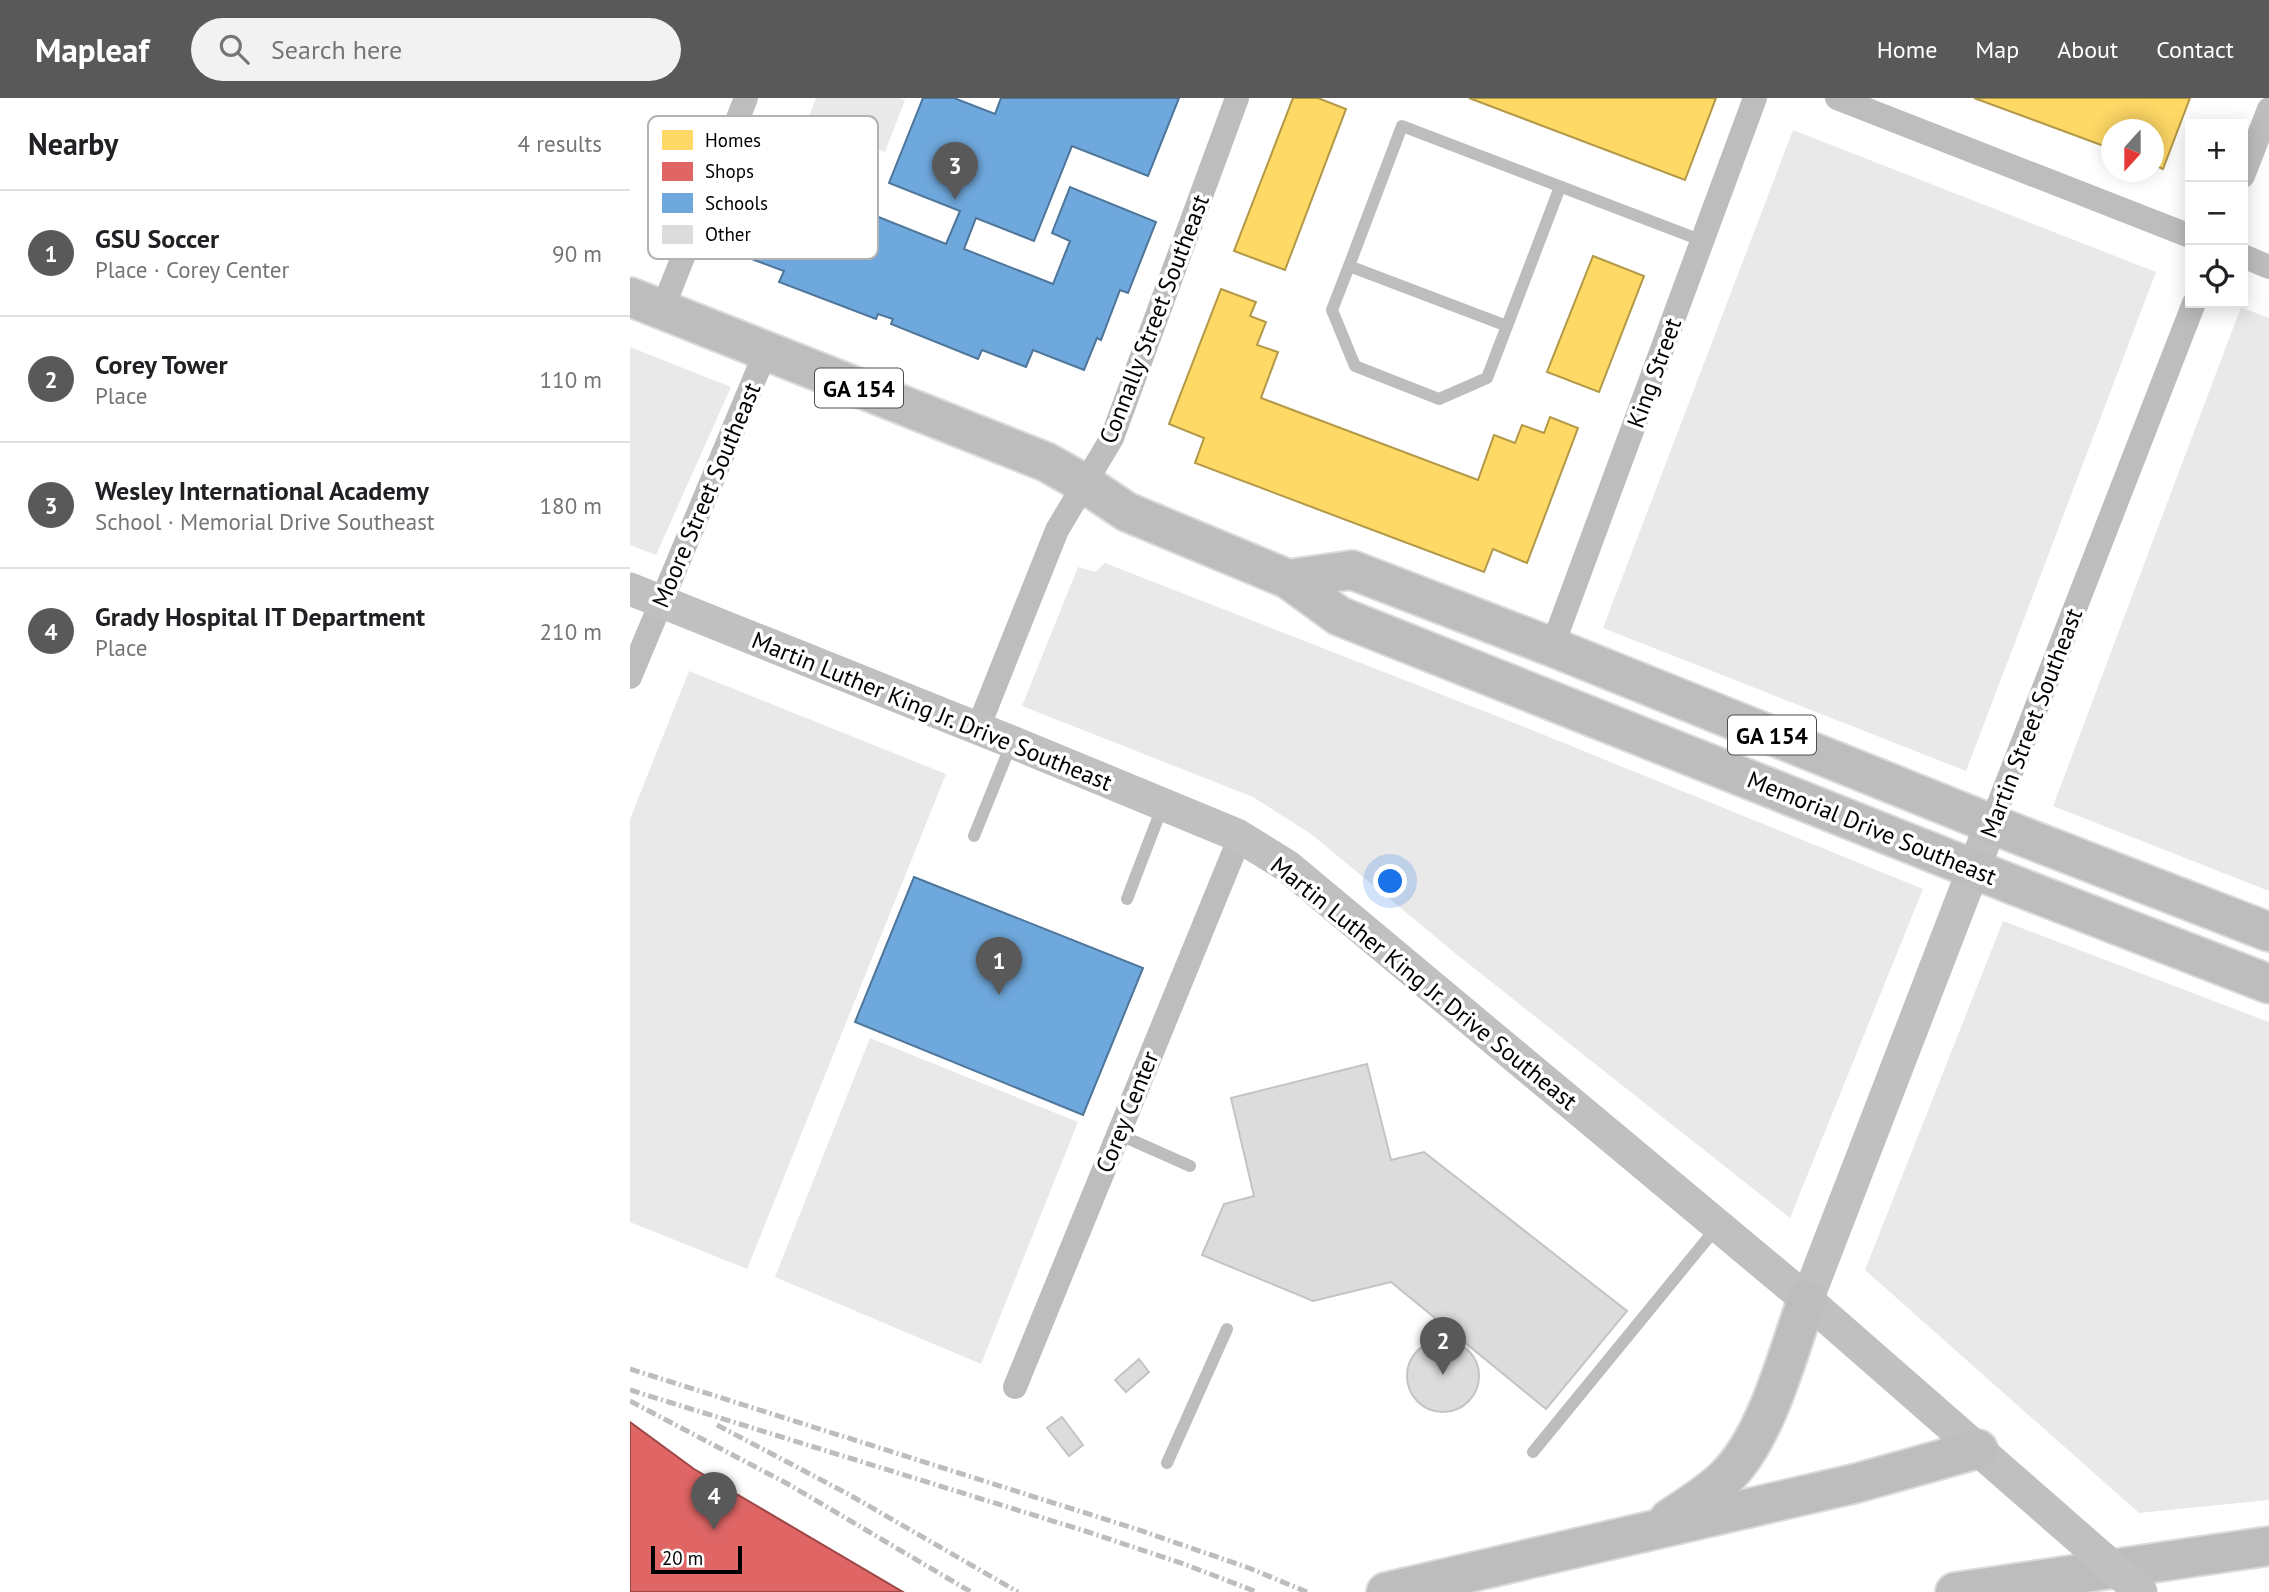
<!DOCTYPE html>
<meta charset="utf-8">
<style>
:root{--surface:#fff;--page:#f2f2f2;--text:#202124;--muted:#757577;--line:#e0e0e0;--accent:#595959}
body{margin:0;font-family:"PT Sans",sans-serif;background:var(--page);color:var(--text)}
.controls{position:absolute;right:21px;top:21px;display:grid;overflow:hidden;border-radius:0px;box-shadow:0 4px 18px #0003}
.controls button{width:63px;height:63px;display:grid;place-items:center;padding:0;border:0;border-bottom:2px solid var(--line);background:var(--surface);color:var(--text);font:35px sans-serif}
.compass{position:absolute;left:1471px;top:21px;width:63px;height:63px;border-radius:50%;background:var(--surface);box-shadow:0 4px 18px #0003;rotate:201deg}
.scale{position:absolute;left:21px;bottom:18px;width:91px;box-sizing:border-box;padding-left:7px;border:4px solid #000;border-top:0;font-size:19px;line-height:24px;white-space:nowrap;color:#000;-webkit-text-stroke:5px #fff;paint-order:stroke}
.you{position:absolute;left:761px;top:784px;width:24px;height:24px;margin:-18px;border:5px solid #fff;border-radius:50%;background:#1a73e8;box-shadow:0 0 0 10px #1a73e833}
.badge{display:grid;place-items:center;width:46px;height:46px;border-radius:50%;background:var(--accent);color:#fff;font-size:23px;font-weight:700}
.pin{position:absolute;translate:-50% -58px;filter:drop-shadow(0 2px 4px #0008)}
.pin::after{content:'';position:absolute;top:37px;width:24px;height:21px;background:inherit;clip-path:polygon(0 0,100% 0,50% 100%)}
.list{margin:0;padding:0;list-style:none}
h2{display:flex;justify-content:space-between;align-items:center;height:91px;margin:0;padding:0 28px;font-size:30px}
h2 small{font-size:23px;font-weight:400;color:var(--muted)}
.list li{display:grid;grid-template-columns:46px 1fr auto;gap:21px;align-items:center;box-sizing:border-box;height:126px;padding:0 28px;border-top:2px solid var(--line)}
.list b{display:block;font-size:26px;white-space:nowrap}
.list p{margin:0;font-size:23px;white-space:nowrap;color:var(--muted)}
.list em{font-size:23px;font-style:normal;color:var(--muted)}
.icon{flex:none;width:38px;height:38px;fill:none;stroke:currentColor;stroke-width:2;stroke-linecap:round;stroke-linejoin:round}
.map{position:relative;flex:none;width:1639px;height:1494px;overflow:hidden}
header{display:flex;align-items:center;gap:42px;box-sizing:border-box;height:98px;padding:0 35px;background:var(--accent);color:#fff}
header strong{font-size:33px}
nav{display:flex;gap:38px;margin-inline-start:auto;font-size:24px}
.search{width:490px;height:63px;background:var(--page);display:flex;align-items:center;gap:18px;box-sizing:border-box;padding:0 24px;border-radius:38px;color:var(--muted);font-size:26px}
main{display:flex}
aside{flex:1;background:var(--surface)}
.map>svg:first-child{display:block}
.green{fill:#e9e9e9}
.homes{fill:#ffd966;stroke:#b29847;stroke-width:2}
.shops{fill:#e06666;stroke:#9d4747;stroke-width:2}
.schools{fill:#6fa8dc;stroke:#4e769a;stroke-width:2}
.building{fill:#dcdcdc;stroke:#c4c4c4;stroke-width:2}
.lines{fill:none;stroke-linecap:round;stroke-linejoin:round}
.primary-casing{stroke:#dbdbdb;stroke-width:42}
.highway-casing{stroke:#dbdbdb;stroke-width:42}
.lane{stroke:#bdbdbd;stroke-width:12}
.street{stroke:#bdbdbd;stroke-width:24}
.secondary{stroke:#c0c0c0;stroke-width:33}
.primary{stroke:#bdbdbd;stroke-width:38}
.highway{stroke:#bdbdbd;stroke-width:38}
.rail{stroke:#bdbdbd;stroke-width:5;stroke-dasharray:10 3.5 2 3.5;stroke-linecap:butt}
.secondary-bridge{stroke:#c0c0c0;stroke-width:33}
.labels{text-anchor:middle;dominant-baseline:central;stroke-width:7;stroke-linejoin:round;paint-order:stroke}
.shield{fill:#fff;stroke:#4c4c4c;stroke-width:2}
.shield-label{font-size:23px;font-weight:bold;fill:#000}
.street-label{font-size:24px;fill:#000;stroke:#fff}
.key{fill:#fff;stroke:#b2b2b2;stroke-width:2}
.key-label{font-size:19px;fill:#000}
</style>
<header>
<strong>Mapleaf</strong>
<div class="search"><svg class="icon" aria-label="search" viewBox="0 0 24 24"><circle cx="10" cy="10" r="6"/><path d="M15 15l6 6"/></svg>Search here</div>
<nav><a>Home</a><a>Map</a><a>About</a><a>Contact</a></nav>
</header>
<main>
<aside>
<h2>Nearby<small>4 results</small></h2>
<ul class="list">
<li><span class="badge">1</span><div><b>GSU Soccer</b><p>Place · Corey Center</p></div><em>90 m</em></li>
<li><span class="badge">2</span><div><b>Corey Tower</b><p>Place</p></div><em>110 m</em></li>
<li><span class="badge">3</span><div><b>Wesley International Academy</b><p>School · Memorial Drive Southeast</p></div><em>180 m</em></li>
<li><span class="badge">4</span><div><b>Grady Hospital IT Department</b><p>Place</p></div><em>210 m</em></li>
</ul>
</aside>
<div class="map">
<svg width="1639" height="1494" viewBox="0 0 1639 1494">
<rect width="100%" height="100%" fill="#fff"/>
<path class="green" d="M186 0H269L275 2 255 54 177 24Z
M1163 32 1526 174 1336 673 973 530Z
M1611 209 1639 220V793L1423 708Z
M0 249 101 289 26 457 0 447Z
M475 465 892 628 1293 791 1160 1120 831 860 681 736 623 699 392 608 448 469 465 474Z
M59 573 316 676 117 1171 0 1124V721Z
M1373 823 1639 924V1402L1509 1415 1235 1172Z
M240 940 448 1024 351 1266 145 1179Z"/>
<path class="homes" d="M663 0H688L716 11 655 172 604 153Z
M839 0H1086L1055 82Z
M1344 0H1560L1533 71 1524 67V32H1482V51Z
M963 158 1014 178 969 294 917 274Z
M591 191 626 204 620 218 636 224 627 247 648 254 631 300 848 382 864 337 885 345 892 327 914 335 920 319 948 330 897 465 863 451 854 474 565 365 574 340 539 326Z"/>
<path class="shops" d="M0 1324 64 1371 273 1494H0Z"/>
<path class="schools" d="M293 0H324L365 16 371 0H549L518 78 442 48 404 143 346 120 334 151 423 186 440 143 422 135 440 89 526 124 498 195 490 192 471 242 467 240 454 272 403 252 396 269 352 252 348 261 261 226 263 221 248 216 246 221 149 184 154 173 108 156 126 109 168 125 181 92 316 146 330 113 259 85Z
M284 779 513 870 453 1017 225 924Z"/>
<path class="building" d="M737 966 761 1062 794 1054 997 1213 916 1311 761 1184 683 1203 572 1157 594 1106 624 1098 601 1000Z
M777 1278a36 36 0 1 1 72 0a36 36 0 1 1-72 0Z
M509 1261 519 1274 496 1294 485 1282Z
M432 1319 453 1347 439 1358 417 1330Z"/>
<g class="lines">
<defs>
<path id="primary" d="M0 199 416 364 455 386 497 414 658 481 709 518 1376 784 1639 886
M658 481 722 472 922 549 1389 737 1639 834"/>
<path id="highway" d="M1039 1421C1058 1408 1079 1396 1096 1379 1137 1339 1157 1257 1177 1202
M756 1494 1227 1385 1348 1351
M1325 1494 1639 1448"/>
</defs>
<use href="#primary" class="primary-casing"/>
<use href="#highway" class="highway-casing"/>
<path class="lane" d="M930 89 877 228 719 168 772 28 1073 143
M719 168 702 212 725 268 809 301 857 280 877 228
M344 738 382 644
M497 801 533 707
M488 1036 560 1068
M903 1354 1087 1129
M537 1365 597 1231"/>
<path class="street" d="M1207 0 1560 138
M1613 78 1639 11
M1613 158 1639 169
M32 212 116 0
M922 549 1125 0
M0 579 136 253
M348 630 427 432 482 340 607 0
M1361 726 1564 205
M385 1289 610 739"/>
<path class="secondary" d="M0 491 382 644 607 737 657 768 1177 1202 1424 1418
M1177 1202 1361 726"/>
<use href="#primary" class="primary"/>
<use href="#highway" class="highway"/>
<path class="rail" d="M0 1271 506 1431 619 1470 677 1494
M0 1292 455 1433 554 1466 627 1494
M0 1303 158 1386 341 1494
M87 1327 218 1396 388 1494"/>
<path class="secondary-bridge" d="M1424 1418 1511 1494"/>
</g>
<g class="labels">
<g class="shield">
<rect x="185" y="270.5" width="88" height="39" rx="5"/>
<rect x="1098" y="617.5" width="88" height="39" rx="5"/>
</g>
<g class="shield-label">
<text x="229" y="290">GA 154</text>
<text x="1142" y="637">GA 154</text>
</g>
<g class="street-label">
<text transform="translate(524 221) rotate(-69)">Connally Street Southeast</text>
<text transform="translate(1024 275) rotate(-70)">King Street</text>
<text transform="translate(76 397) rotate(-67)">Moore Street Southeast</text>
<text transform="translate(302 613) rotate(22)">Martin Luther King Jr. Drive Southeast</text>
<text transform="translate(1401 625) rotate(-69)">Martin Street Southeast</text>
<text transform="translate(1242 730) rotate(22)">Memorial Drive Southeast</text>
<text transform="translate(794 885) rotate(39)">Martin Luther King Jr. Drive Southeast</text>
<text transform="translate(497 1014) rotate(-68)">Corey Center</text>
</g>
</g>
<rect x="18" y="18" width="230" height="143" rx="10" class="key"/>
<rect x="32" y="32" width="31" height="20" fill="#ffd966"/>
<rect x="32" y="64" width="31" height="19" fill="#e06666"/>
<rect x="32" y="95" width="31" height="20" fill="#6fa8dc"/>
<rect x="32" y="127" width="31" height="19" fill="#dcdcdc"/>
<g class="key-label">
<text x="75" y="49">Homes</text>
<text x="75" y="80">Shops</text>
<text x="75" y="112">Schools</text>
<text x="75" y="143">Other</text>
</g>
</svg>
<div class="controls">
<button>+</button>
<button>−</button>
<button><svg class="icon" aria-label="locate" viewBox="0 0 24 24"><circle cx="12" cy="12" r="6"/><path d="M12 2v4M12 18v4M2 12h4M18 12h4"/></svg></button>
</div>
<svg class="compass" viewBox="-18 -18 36 36"><path d="M0-13l5 13h-10z" fill="#e53935"/><path d="M0 13l5-13h-10z" fill="#757577"/></svg>
<div class="scale">20 m</div>
<div class="you"></div>
<div class="pin badge" style="left:369px;top:897px">1</div>
<div class="pin badge" style="left:813px;top:1277px">2</div>
<div class="pin badge" style="left:325px;top:102px">3</div>
<div class="pin badge" style="left:84px;top:1432px">4</div>
</div>
</main>
